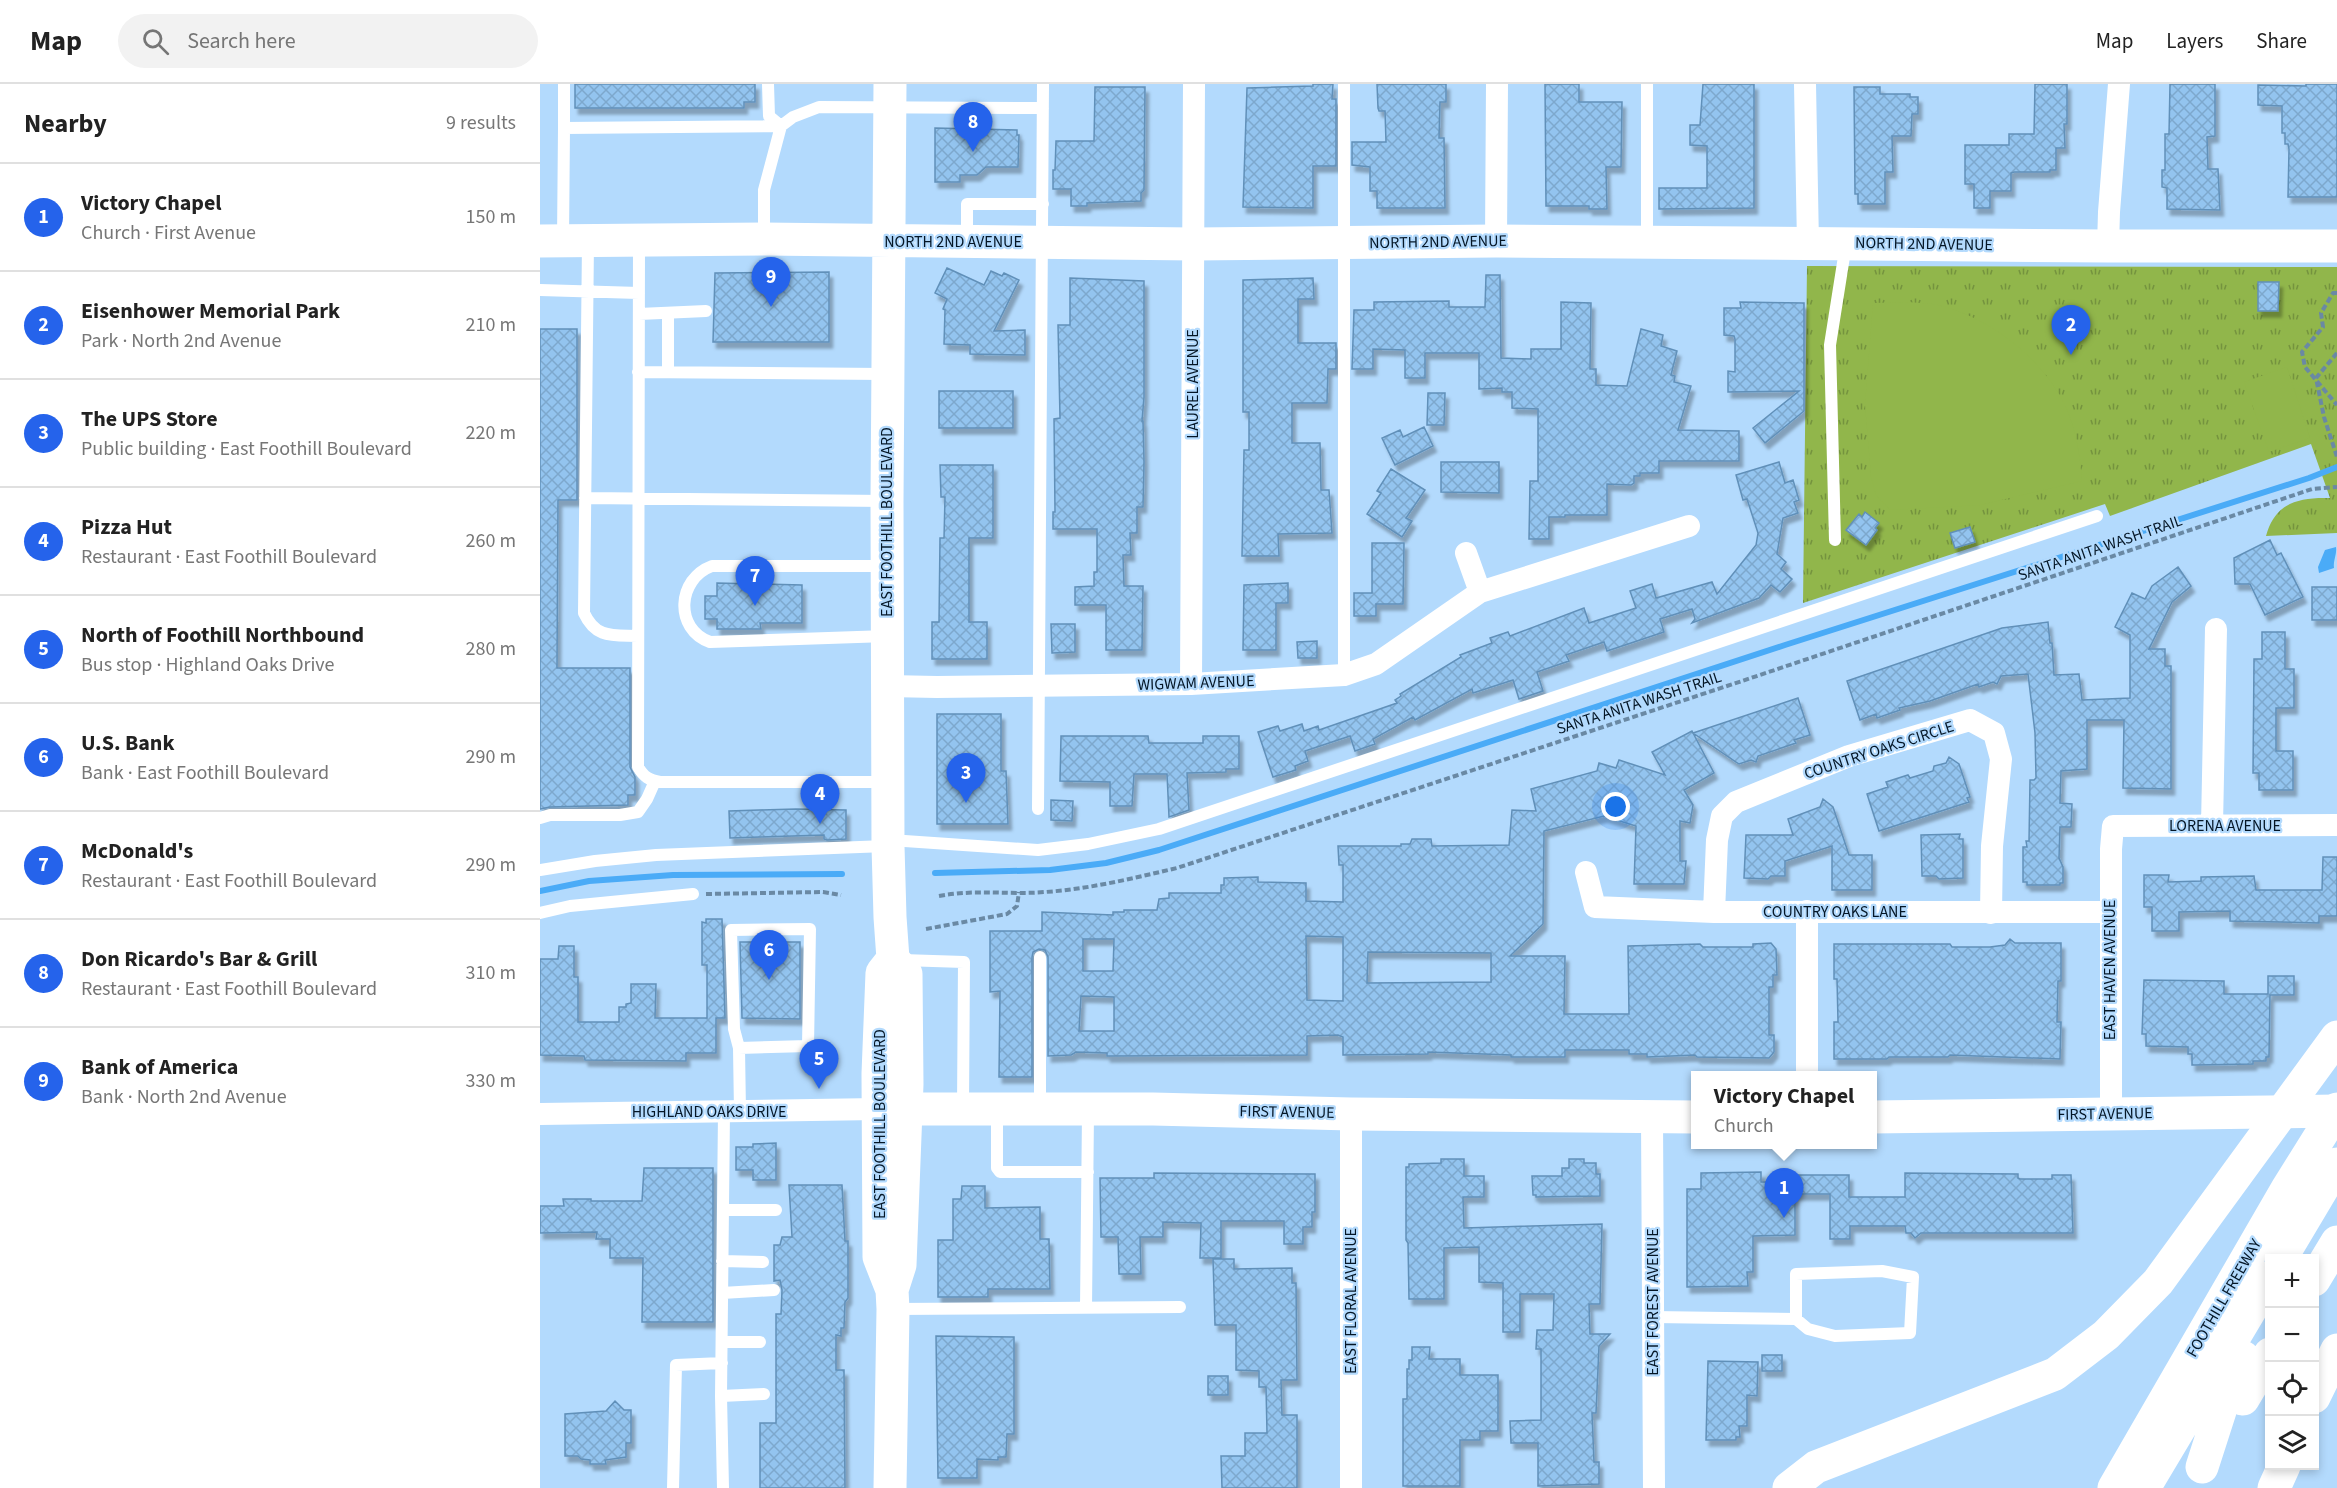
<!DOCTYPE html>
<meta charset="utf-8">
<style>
:root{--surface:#fff;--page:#f2f2f2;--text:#222;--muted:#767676;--line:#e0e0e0;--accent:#2563eb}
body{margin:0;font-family:"Source Sans 3",sans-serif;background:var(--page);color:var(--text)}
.controls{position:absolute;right:18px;bottom:18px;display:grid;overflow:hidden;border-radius:0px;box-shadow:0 3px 9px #0003}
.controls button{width:54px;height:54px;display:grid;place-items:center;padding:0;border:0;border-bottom:2px solid var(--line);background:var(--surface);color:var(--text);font:30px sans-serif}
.you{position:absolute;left:1076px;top:723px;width:21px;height:21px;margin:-15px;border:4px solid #fff;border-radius:50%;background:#1a73e8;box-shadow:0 0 0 9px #1a73e833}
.badge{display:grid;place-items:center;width:39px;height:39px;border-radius:50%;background:var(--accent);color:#fff;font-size:20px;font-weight:700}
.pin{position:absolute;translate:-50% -50px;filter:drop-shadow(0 2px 3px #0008)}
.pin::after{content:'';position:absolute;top:32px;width:21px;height:18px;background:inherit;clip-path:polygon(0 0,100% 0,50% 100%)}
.popup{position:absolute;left:1151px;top:987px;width:186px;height:78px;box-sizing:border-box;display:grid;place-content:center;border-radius:0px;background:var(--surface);filter:drop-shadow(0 2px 4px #0005);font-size:20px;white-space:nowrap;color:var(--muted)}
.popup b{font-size:22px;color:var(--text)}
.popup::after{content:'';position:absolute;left:50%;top:100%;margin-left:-12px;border:12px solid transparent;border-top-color:var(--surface)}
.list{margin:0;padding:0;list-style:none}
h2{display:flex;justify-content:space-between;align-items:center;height:78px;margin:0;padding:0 24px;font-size:26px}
h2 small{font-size:20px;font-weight:400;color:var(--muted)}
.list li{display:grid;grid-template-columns:39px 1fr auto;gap:18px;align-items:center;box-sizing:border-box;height:108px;padding:0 24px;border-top:2px solid var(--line)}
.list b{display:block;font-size:22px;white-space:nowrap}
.list p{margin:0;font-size:20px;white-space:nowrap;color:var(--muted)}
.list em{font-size:20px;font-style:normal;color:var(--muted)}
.icon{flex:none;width:33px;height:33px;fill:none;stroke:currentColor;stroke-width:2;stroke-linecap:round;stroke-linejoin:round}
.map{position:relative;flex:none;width:1797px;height:1404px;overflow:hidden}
header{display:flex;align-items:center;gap:36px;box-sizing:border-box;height:84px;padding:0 30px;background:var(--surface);border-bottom:2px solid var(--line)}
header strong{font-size:28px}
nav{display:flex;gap:33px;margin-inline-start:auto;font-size:21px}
.search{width:420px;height:54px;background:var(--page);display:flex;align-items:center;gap:15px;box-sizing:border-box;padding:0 21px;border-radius:33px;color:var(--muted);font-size:22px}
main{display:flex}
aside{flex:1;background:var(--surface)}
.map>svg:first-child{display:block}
.park{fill:url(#park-tufts)}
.garden{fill:#91b64b}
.water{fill:#4aabf7}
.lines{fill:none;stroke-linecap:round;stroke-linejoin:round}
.stream{stroke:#4aabf7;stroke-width:6}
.building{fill:url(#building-cross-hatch);stroke:#6190b9;stroke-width:1.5;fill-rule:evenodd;filter:url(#shadow)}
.path{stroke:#6a89a4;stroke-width:4;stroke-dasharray:6 3;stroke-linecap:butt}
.lane{stroke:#fff;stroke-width:12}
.street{stroke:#fff;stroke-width:22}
.secondary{stroke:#fff;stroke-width:33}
.highway{stroke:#fff;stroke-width:33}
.labels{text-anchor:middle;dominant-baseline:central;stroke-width:4.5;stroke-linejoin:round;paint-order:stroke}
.street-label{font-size:16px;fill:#041626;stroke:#b3dafd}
</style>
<header>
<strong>Map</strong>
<div class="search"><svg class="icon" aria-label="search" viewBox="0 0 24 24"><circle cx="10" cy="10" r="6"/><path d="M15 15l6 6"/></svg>Search here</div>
<nav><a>Map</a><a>Layers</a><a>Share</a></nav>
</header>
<main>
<aside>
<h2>Nearby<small>9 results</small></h2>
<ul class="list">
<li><span class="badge">1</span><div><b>Victory Chapel</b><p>Church · First Avenue</p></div><em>150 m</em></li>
<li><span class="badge">2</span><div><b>Eisenhower Memorial Park</b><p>Park · North 2nd Avenue</p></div><em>210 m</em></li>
<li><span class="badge">3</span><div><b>The UPS Store</b><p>Public building · East Foothill Boulevard</p></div><em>220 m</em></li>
<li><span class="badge">4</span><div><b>Pizza Hut</b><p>Restaurant · East Foothill Boulevard</p></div><em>260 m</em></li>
<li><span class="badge">5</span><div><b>North of Foothill Northbound</b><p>Bus stop · Highland Oaks Drive</p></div><em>280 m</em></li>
<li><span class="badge">6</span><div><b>U.S. Bank</b><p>Bank · East Foothill Boulevard</p></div><em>290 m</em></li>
<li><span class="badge">7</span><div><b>McDonald's</b><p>Restaurant · East Foothill Boulevard</p></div><em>290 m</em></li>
<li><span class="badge">8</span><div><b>Don Ricardo's Bar &amp; Grill</b><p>Restaurant · East Foothill Boulevard</p></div><em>310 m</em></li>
<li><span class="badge">9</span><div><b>Bank of America</b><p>Bank · North 2nd Avenue</p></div><em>330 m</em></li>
</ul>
</aside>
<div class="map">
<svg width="1797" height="1404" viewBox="0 0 1797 1404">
<defs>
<pattern id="park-tufts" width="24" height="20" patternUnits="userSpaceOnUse" patternTransform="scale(1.5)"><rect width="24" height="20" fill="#91b64b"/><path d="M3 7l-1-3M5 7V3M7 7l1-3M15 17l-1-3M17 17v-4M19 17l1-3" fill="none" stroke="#74933e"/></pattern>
<pattern id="building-cross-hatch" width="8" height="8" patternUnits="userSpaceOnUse" patternTransform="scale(1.5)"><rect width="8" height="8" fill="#93c4ef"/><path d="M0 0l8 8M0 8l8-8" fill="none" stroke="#7da8cd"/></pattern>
<filter id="shadow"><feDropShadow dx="3.5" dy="6" stdDeviation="1.5" flood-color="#0004"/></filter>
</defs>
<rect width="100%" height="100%" fill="#b3dafd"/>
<path class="park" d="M1267 182 1797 183V449L1726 452C1735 419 1758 413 1790 414L1771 360 1570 432 1565 420 1263 519Z"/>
<path class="garden" d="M1364 218C1373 218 1383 219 1392 220 1444 229 1502 273 1525 321 1536 345 1540 371 1542 397L1440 421 1350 426 1336 411 1331 393 1325 321 1333 219Z
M1747 283 1770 354 1729 368 1704 298Z"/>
<path class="water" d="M1796 463C1797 471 1793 476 1794 484L1779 489 1778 483 1785 466Z"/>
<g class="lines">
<path class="stream" d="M395 789 510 786 566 779 619 766 1245 561 1769 394 1797 383
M0 807 49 797 133 791 302 790"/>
</g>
<path class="building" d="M35 0H215V18H204V24H35Z
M773 0H793L792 15H796V82H773V124L703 123 707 4 773 2Z
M837 0H906V18H900L899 54H904L905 124H837V107H830V83L812 81V58H846L845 27H839L838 24Z
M1005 0H1039V18H1082L1081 83H1066L1067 125H1049V122H1006Z
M1163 0H1214V124L1119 125V104H1167V62L1150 61V41H1160Z
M1495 0H1527V40H1524L1525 64H1516V86H1510V88H1474L1471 89V107H1450V124H1434V100H1425V61H1469V50H1494Z
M1630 0H1675V52L1667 53 1668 85H1678L1680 126 1627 125V104L1622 103V86H1625V50H1629Z
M1766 0H1797V113H1748L1749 65 1748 60H1745V49H1742V22L1718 21V1L1766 2Z
M555 3H605L604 106 601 109V117L547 119V122H531V105H513V86H515L516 57H554Z
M1314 3H1340V10H1370V13H1378V30H1372L1371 52H1352L1353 88H1345V120H1318V110H1315Z
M395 44 477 46V51H479L478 83H446L437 91H420V98H395Z
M407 184 444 201 451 187 462 192 464 189 479 196 454 247 485 246V271L430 270V261L404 260 405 226 403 225 407 215 395 209Z
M289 188V258H173L175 189Z
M946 191H960L961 274 991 275V265H1021V218L1051 219 1050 285H1056V301L1087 302 1101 245 1123 251 1121 262 1137 267 1131 291 1135 292 1134 298 1151 302 1138 346 1199 347V377H1119V389H1100V392H1094V399L1091 401 1067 400V431H1025V433H1009V455H989L990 397H998V325L972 324V308H962V304L939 305V269H885V294H865V266L833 265V285H812L814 226H834V218L909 217V223H945Z
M530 194 604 197V313L602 337H603L604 378 603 423H597V449H590L591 471H583L584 502H603L602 566H566V521H535V503L554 502V488H557V445H513V428H515L514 335 520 334 518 241H530Z
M773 194 774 215H758V259H796V285H788L787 319H752V359H780L781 406H789L792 449 738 450 739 472H702L704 366H709V328H703V196Z
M1718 198H1739L1738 227H1718Z
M1200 218 1264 219V327L1225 359 1213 344 1259 307 1188 308V287L1195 288V255L1194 252 1184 251V224H1201Z
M0 245H37V416H18L17 584H90V683L95 693V711H88V721L10 723 0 725Z
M399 307H473V344H399Z
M888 309H905L904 341H887Z
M884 343 893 362 855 381 842 354 860 346 863 353Z
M901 378H959V409L901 408Z
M1239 378 1245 399 1253 396 1259 416 1254 418 1258 429 1243 434 1237 470 1246 478 1241 485 1252 495 1240 508 1231 501 1219 514 1152 539 1155 535 1152 525 1120 535 1124 548 1067 567 1064 558 1026 571 1029 577 997 588 1003 607 979 615 973 596 933 609 932 605 875 636 873 633 833 655 835 660 815 667 810 652 765 667 768 677 755 682 756 686 733 693 718 648 738 642 740 647 762 640 764 647 778 642 779 646 857 619 855 616 861 612 860 610 921 573 920 571 952 559 950 554 968 548 970 552 1044 524 1049 539 1096 524 1090 507 1112 500 1116 514 1172 498 1177 510 1216 461 1218 449 1207 415 1203 416 1196 391Z
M400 381H453V454H429V538H447V575H392V538H399L400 454H404L405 413H401Z
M851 385 885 406 866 434 872 437 862 453 827 430 841 409 837 407Z
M1325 428 1339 439 1335 444 1337 446 1326 461 1306 446 1319 430 1322 433Z
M1430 443 1435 458 1415 464 1410 449Z
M1730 456 1737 471 1741 469 1763 513 1725 531 1710 500H1695L1694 474Z
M832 459H864L863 520H836V532H814V509H832Z
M1638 483 1651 502 1632 518 1609 565H1625V582H1631V705L1583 704 1584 636H1547V685L1521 687 1520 719 1532 720 1531 743H1520L1519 774 1523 783V799H1520V801H1487V798H1483V763H1487L1486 757H1489L1490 696H1494L1496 694 1495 649 1488 590 1461 592 1457 600 1453 598 1439 603 1438 600 1390 617 1359 624 1360 626 1337 634 1336 630 1320 636 1307 597 1462 544 1508 538 1510 559H1512L1514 591 1539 590 1542 616 1590 614V551L1575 543 1592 509 1605 515 1612 502Z
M177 499 262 501V539H220L221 545H177V535H165V512H177Z
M748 499V519H736V566H703L704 501Z
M1772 503H1797V536H1772Z
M511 540H535V568L512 569Z
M1722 548H1745V585H1754V624H1736V667H1753V706H1719V689H1713L1714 575H1722Z
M777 557V574H758L757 558Z
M1258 614 1270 651 1254 656 1256 659 1218 672 1216 678 1211 676 1199 680 1153 649Z
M397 630H461V687H466L468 740H397Z
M1152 647 1174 689 1144 706 1153 721 1150 739 1140 737V777H1146L1144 800H1094L1096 742 1064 732 1004 747 1003 840 970 872H1025L1024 930H1089L1088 862 1160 860 1163 863H1213V860L1231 859 1236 865 1237 891H1233V903H1229V951H1234V968L1229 974 1157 973 1155 971 1107 973V970H1089V966H1025V973H971V971L888 968V970L803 971V953L798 951 767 952V971L567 972V969L536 968 531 971 508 972V873L505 866 499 865 493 868 492 873V993H459L460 907 450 908V847H502V828L573 831V828H584V826H617L619 815 629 814V809H681V801H684V794L718 793V798L766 799V817L803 818V781H799L798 762H861V760H870L872 755H891L892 762 969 761 972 726 996 727 991 705 1057 687 1059 679 1076 684 1079 676 1125 691 1112 668ZM766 852 803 853V917L767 916ZM543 855H574L573 887H543ZM828 868 951 869V898L827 899ZM541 912 574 913V947H539Z
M521 652H608L609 659H663V652H699V685H686V688L647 689 649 726 629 733 627 690H594L592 722H570V698L520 697Z
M1409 673 1419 680 1430 713 1427 714 1429 718 1339 747 1327 710 1348 703 1346 698 1368 691 1370 694 1393 687 1394 682 1406 679Z
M1283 715 1293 723 1309 771H1332V806H1292V762L1245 777V792H1231L1228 795 1204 794 1206 751H1253L1248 735 1280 723Z
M511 716 533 717 532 737 511 736Z
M256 725 306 726V755L287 756 284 755V751L190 754 189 727Z
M1420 750 1419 755H1423V794L1399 795 1396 792H1382L1381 751Z
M1783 773H1797V832H1779V839L1741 838 1690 837V827L1639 828V847H1612V823H1604V791H1629L1628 798 1661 797V793L1714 792 1716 806H1782Z
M166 835H182L185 934H176V969H146V977L45 976 44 972 0 971V875H18L19 862H34V893H38V938H79V923H86V920L91 919V900H116L115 934H167V881H162V838L166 839Z
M1470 855 1475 859H1521V897H1518L1517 938H1521L1520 975 1410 971 1408 973H1349L1347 975H1294V938H1298L1297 895H1294V860H1410L1412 863H1450L1465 861Z
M200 858H260V935L202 934Z
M1728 892H1754V911H1730L1729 973H1726V977H1713V980L1655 981H1652V970H1648V963L1606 962V950H1602L1604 896 1684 897V910H1728Z
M236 1059V1096H213V1086H196V1063H213V1060Z
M901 1075H924V1092H944V1113H923L924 1144 1062 1140 1060 1220H1049L1050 1250H1070L1059 1262 1056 1329H1052L1054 1378H1059V1400L998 1402V1359H971L970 1337 1001 1336V1265H996L997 1246H1013L1014 1210H980V1248H963V1199L939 1198V1163L904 1164V1215H869L868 1159 866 1156V1083H869V1080L901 1079Z
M1029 1075H1044V1079H1056V1090H1060V1112L996 1113V1111H993L992 1092H1022V1084H1029Z
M104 1084H173V1238H102L103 1174H70V1155H56L57 1148 0 1149V1122H24L23 1115H51V1117H102Z
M1221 1088V1098H1252V1091H1309V1113H1365V1089L1478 1090V1094L1480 1095H1512V1091H1531L1533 1149H1381L1375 1154 1371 1149H1366L1365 1142H1310V1155H1290V1110H1255V1151L1213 1152V1188H1207L1208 1202 1147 1203V1105H1161V1089Z
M614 1089 775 1090V1128H772V1143H763V1160H744V1137H681V1174H660L661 1139 623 1138V1153H600L601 1190H579L578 1153H561L560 1094H614Z
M249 1101H302L305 1157H308V1214L305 1218 304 1244H301V1252L296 1251V1286H304L305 1404H220V1339H236V1230H241L242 1206 240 1196 234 1197V1161H240L242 1153H252Z
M422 1102H445V1124L500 1123V1155H509L510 1205H448V1213H398V1156H413V1115H421Z
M673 1175H694V1185L752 1184V1199H756L757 1296H741L742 1331H757V1404H682L681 1372H705V1349H727L726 1303H719V1287L696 1286V1241H675Z
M396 1252 474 1253V1350H467L466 1373H458V1376L437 1375V1394H398Z
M872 1263H890L889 1275H920V1291H958V1347H940V1356H920V1402H863V1315H867V1285H869V1276H872Z
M1222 1271H1242V1287H1222Z
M1168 1277 1218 1278 1217 1312 1207 1311V1342H1199L1200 1353H1196V1356H1166Z
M668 1292H688V1311H668Z
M75 1317 84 1326H91V1359H86V1373L65 1376 66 1380H50V1376L41 1375 38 1372H25V1330L66 1327Z"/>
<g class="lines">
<path class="path" d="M1797 209H1793L1781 229 1783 243 1762 268 1765 283 1797 321
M1797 269 1776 294 1784 333 1797 373
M166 810 283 808 301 811
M399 812C437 805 469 811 505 808 550 805 594 794 637 784L1202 597 1772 405 1797 403
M386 845 467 830 477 822 479 808"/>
<path class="lane" d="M228 0 229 32 241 42 253 33 279 23 503 24
M24 44V0
M23 155 24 44 241 42 224 106V153
M427 155V120H503
M1107 157V0
M48 158 44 529C56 555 73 551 98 552
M99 158 98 683C104 693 109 696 120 698H347
M0 206 99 209
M99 230 166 227
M98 288 346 290
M128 288V229
M45 414 346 417
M1295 456 1290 261 1306 160
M346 482H172C137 495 134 545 170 558L347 552
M804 591V0
M498 725 503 0
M0 734 10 731H80L98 728 107 715 115 697
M350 756 498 766 548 760 619 745 1557 432
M0 786 55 777 116 771 346 762
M0 829 30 822 153 810
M500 873V1024
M362 876 424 878 423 1023
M199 964 194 945 191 846 270 845 268 962 199 964 200 1028
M457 1026V1084L460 1088H548
M183 1126H236
M182 1177 223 1178
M182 1209 234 1206
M546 1224 548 1028
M354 1225 640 1223
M1113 1233 1256 1235 1268 1245 1295 1252 1370 1249 1373 1193 1342 1187 1256 1190V1235
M182 1258H220
M181 1312 224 1310
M133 1404 136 1281 182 1279
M183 1404 181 1312 184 1028"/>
<path class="street" d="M1265 0 1268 160
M956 157 957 0
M1568 162 1569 128 1579 0
M926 469 940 508
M651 600 654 0
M348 602 397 603 651 600 804 591 836 580 940 508 1149 442
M1672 741 1676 545
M1046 788 1055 823 1174 828H1571
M1267 827V992
M1174 828 1177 756 1182 732 1196 718 1309 672 1430 636 1454 649 1461 675 1452 762 1451 829
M0 1030 338 1025
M1571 1031V765L1573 742 1797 741
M1112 1033 1114 1404
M811 1404V1030"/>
<path class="secondary" d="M350 0 347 417 348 762 350 833 353 875 366 890 367 1000 360 1181 352 1206
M0 157 224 155 654 160 956 157 1568 162H1797
M338 1025H613L811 1030 1156 1033
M1332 1033 1797 1027
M350 1404 353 1225 352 1206 339 1173 338 990 342 889 353 875"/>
<path class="highway" d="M1741 1174 1797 1080
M1774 1196 1797 1158
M1774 1313 1797 1266
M1703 1315 1730 1270
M1662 1383 1690 1296 1703 1273
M1249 1404 1276 1383 1515 1290 1566 1251 1618 1198 1797 953
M1574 1404 1747 1105 1797 1025
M1604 1404 1730 1193
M1734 1404 1744 1382"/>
</g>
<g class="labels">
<g class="street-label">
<text x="413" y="158">NORTH 2ND AVENUE</text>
<text transform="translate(898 158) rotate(-1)">NORTH 2ND AVENUE</text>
<text transform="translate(1384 160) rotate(1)">NORTH 2ND AVENUE</text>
<text transform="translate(653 300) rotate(-90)">LAUREL AVENUE</text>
<text transform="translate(347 438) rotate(-90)">EAST FOOTHILL BOULEVARD</text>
<text transform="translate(1560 464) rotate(-19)">SANTA ANITA WASH TRAIL</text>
<text transform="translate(656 599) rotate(-2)">WIGWAM AVENUE</text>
<text transform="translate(1099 619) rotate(-18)">SANTA ANITA WASH TRAIL</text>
<text transform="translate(1339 666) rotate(-18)">COUNTRY OAKS CIRCLE</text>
<text x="1685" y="742">LORENA AVENUE</text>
<text x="1295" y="828">COUNTRY OAKS LANE</text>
<text transform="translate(1570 886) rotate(-90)">EAST HAVEN AVENUE</text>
<text x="169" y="1028">HIGHLAND OAKS DRIVE</text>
<text transform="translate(747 1028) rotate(1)">FIRST AVENUE</text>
<text transform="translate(1565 1030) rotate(-1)">FIRST AVENUE</text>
<text transform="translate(340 1040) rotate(-90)">EAST FOOTHILL BOULEVARD</text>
<text transform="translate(1684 1214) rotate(-60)">FOOTHILL FREEWAY</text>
<text transform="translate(811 1217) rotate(-90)">EAST FLORAL AVENUE</text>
<text transform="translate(1113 1218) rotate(-90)">EAST FOREST AVENUE</text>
</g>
</g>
</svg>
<div class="controls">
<button>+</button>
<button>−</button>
<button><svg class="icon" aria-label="locate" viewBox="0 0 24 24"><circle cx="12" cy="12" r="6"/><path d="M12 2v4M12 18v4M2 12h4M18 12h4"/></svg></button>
<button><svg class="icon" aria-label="layers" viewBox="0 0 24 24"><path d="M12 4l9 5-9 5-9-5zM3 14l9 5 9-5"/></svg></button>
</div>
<div class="you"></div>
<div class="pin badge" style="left:1244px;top:1134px">1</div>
<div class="popup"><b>Victory Chapel</b>Church</div>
<div class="pin badge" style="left:1531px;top:271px">2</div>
<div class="pin badge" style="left:426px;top:719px">3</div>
<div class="pin badge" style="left:280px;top:740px">4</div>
<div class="pin badge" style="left:279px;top:1005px">5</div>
<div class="pin badge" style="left:229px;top:896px">6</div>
<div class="pin badge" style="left:215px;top:522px">7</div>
<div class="pin badge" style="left:433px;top:68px">8</div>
<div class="pin badge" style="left:231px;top:223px">9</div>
</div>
</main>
